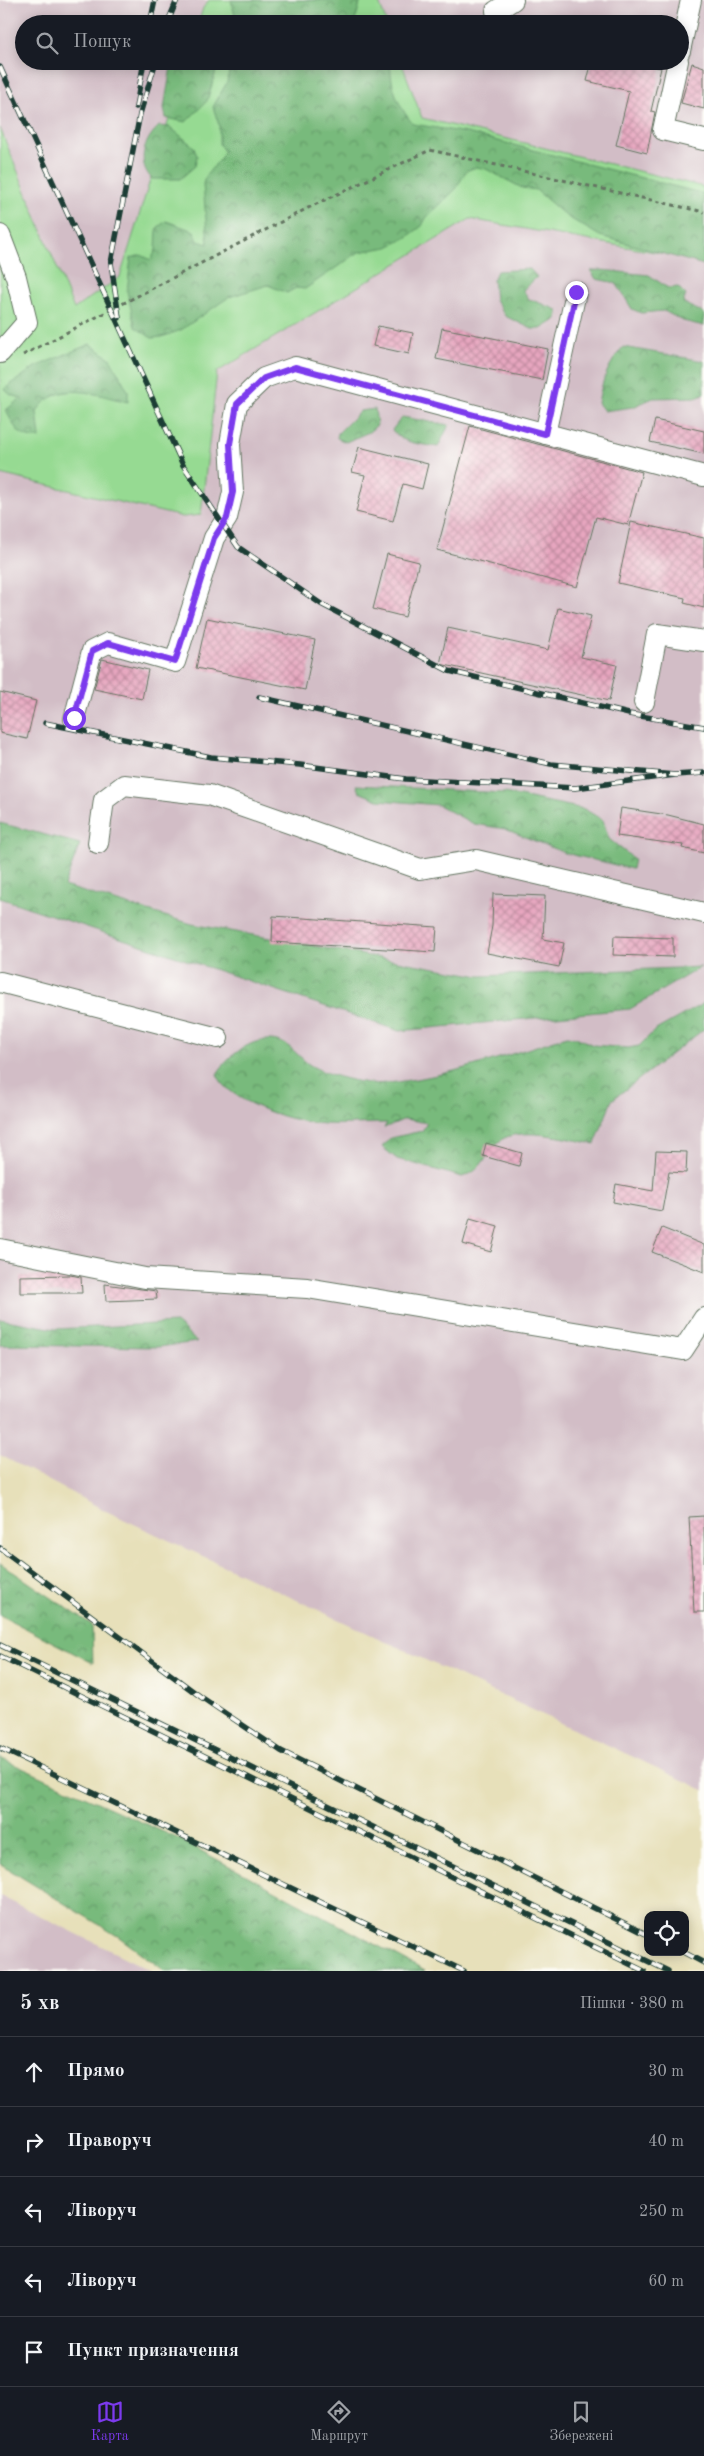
<!DOCTYPE html>
<html lang="uk">
<meta charset="utf-8">
<style>
:root{--surface:#171b24;--page:#242831;--text:#f1f3f6;--muted:#9ea1a6;--line:#363941;--accent:#7c3aed}
body{margin:0;font-family:"Old Standard TT",serif;background:var(--page);color:var(--text)}
.controls{position:absolute;right:15px;bottom:15px;display:grid;overflow:hidden;border-radius:10px;box-shadow:0 2px 12px #0003}
.controls button{width:45px;height:45px;display:grid;place-items:center;padding:0;border:0;border-bottom:1px solid var(--line);background:var(--surface);color:var(--text);font:25px sans-serif}
.stop{position:absolute;width:15px;height:15px;margin:-11px;border:4px solid #7c3aed;border-radius:50%;background:#fff}
.stop.end{background:#7c3aed;border-color:#fff;box-shadow:0 1px 5px #0008}
.list{margin:0;padding:0;list-style:none}
h2{display:flex;justify-content:space-between;align-items:center;height:65px;margin:0;padding:0 20px;font-size:21px}
h2 small{font-size:16px;font-weight:400;color:var(--muted)}
.list li{display:grid;grid-template-columns:32px 1fr auto;gap:15px;align-items:center;box-sizing:border-box;height:70px;padding:0 20px;border-top:1px solid var(--line)}
.list b{display:block;font-size:19px;white-space:nowrap}
.list em{font-size:16px;font-style:normal;color:var(--muted)}
.icon{flex:none;width:28px;height:28px;fill:none;stroke:currentColor;stroke-width:2;stroke-linecap:round;stroke-linejoin:round}
.map{position:relative;flex:none;width:704px;height:1971px;overflow:hidden}
.search{position:absolute;background:var(--surface);box-shadow:0 2px 12px #0003;left:15px;right:15px;top:15px;height:55px;display:flex;align-items:center;gap:12px;box-sizing:border-box;padding:0 18px;border-radius:28px;color:var(--muted);font-size:19px}
.sheet{height:415px;background:var(--surface)}
nav{display:flex;justify-content:space-around;align-items:center;box-sizing:border-box;height:70px;border-top:1px solid var(--line);background:var(--surface);font-size:14px;color:var(--muted)}
nav a{display:grid;justify-items:center;gap:2px}
nav .on{color:var(--accent)}
.map>svg:first-child{display:block}
.industrial{fill:#d2bdc6}
.green{fill:#96da92;stroke:#5a8c63}
.forest{fill:url(#forest-crowns);stroke:#4c7c58}
.building{fill:url(#building-cross-hatch)}
.lines{fill:none;stroke-linecap:round;stroke-linejoin:round}
.minor-casing{stroke:#657663;stroke-width:22}
.path{stroke:#657663;stroke-width:3;stroke-dasharray:4 4;stroke-linecap:butt}
.minor{stroke:#fff;stroke-width:20}
.rail-casing{stroke:#1f3d34;stroke-width:5.5}
.rail{stroke:#fdfcf7;stroke-width:4;stroke-dasharray:11;stroke-linecap:butt}
.route{stroke:#7c3aed;stroke-width:6}
</style>
<div class="map">
<svg width="704" height="1971" viewBox="0 0 704 1971">
<defs>
<pattern id="forest-crowns" width="20" height="18" patternUnits="userSpaceOnUse" patternTransform="scale(1.25)"><rect width="20" height="18" fill="#78ba7c"/><path d="M2 6a3 3 0 1 1 6 0M12 15a3 3 0 1 1 6 0" fill="none" stroke="#629866"/></pattern>
<pattern id="building-cross-hatch" width="8" height="8" patternUnits="userSpaceOnUse" patternTransform="scale(1.25)"><rect width="8" height="8" fill="#e7a6bf"/><path d="M0 0l8 8M0 8l8-8" fill="none" stroke="#bb889c"/></pattern>
</defs>
<rect width="100%" height="100%" fill="#fdfcf7"/>
<filter id="ink" filterUnits="userSpaceOnUse"><feTurbulence type="fractalNoise" baseFrequency=".02" numOctaves="2"/><feDisplacementMap in="SourceGraphic" scale="10" xChannelSelector="R" yChannelSelector="G"/><feConvolveMatrix kernelMatrix="1 2 1 2 8 2 1 2 1" color-interpolation-filters="sRGB"/></filter>
<filter id="wash" filterUnits="userSpaceOnUse"><feTurbulence type="fractalNoise" baseFrequency=".0096" numOctaves="4" result="noise"/><feDisplacementMap in="SourceGraphic" scale="20" xChannelSelector="R" yChannelSelector="G"/><feGaussianBlur stdDeviation="1.12" result="paint"/><feColorMatrix in="noise" values="0 0 0 0 0 0 0 0 0 0 0 0 0 0 0 0 0 1.4 0 .05"/><feComposite in="paint" operator="in"/></filter>
<g filter="url(#wash)">
<rect width="100%" height="100%" fill="#e7e0ba"/>
<path class="industrial" d="M0 0H209L203 8 198 24H24V61H187L120 277 74 309 0 128Z
M378 0H704V187L422 118 401 61H680V24H387Z
M470 219 704 261V1790L106 1511 0 1455V474L183 517 200 515 217 372Z
M0 1896 152 1971H0Z"/>
<path class="green" d="M209 0H378L387 24H198L203 8Z
M187 61H401L422 118 704 187V261L470 219 217 372 201 515 183 517 0 474V128L74 309 120 277Z"/>
<path class="forest" d="M231 0H361L355 21 357 24H237Z
M172 61H219L207 101 186 122 166 118 164 108Z
M231 61H390C391 86 397 105 413 124L467 133 704 194V265L600 236 566 216 536 190 522 188 486 169 476 167 466 171 456 189 426 218 422 226 406 238 388 247 359 252 305 289 296 288 287 293 268 285 229 297 181 330 162 337 152 338 135 327 127 291 131 258 141 255 151 260 156 250 157 228 166 221 194 231 198 241 208 244 203 184C206 170 219 165 224 151L219 144V125L213 107 227 82Z
M159 126 170 127 194 147 197 156 195 166 180 179H152C136 162 144 140 159 126Z
M530 269 537 277 523 290 529 299 558 310 557 319 541 329H532L505 316 495 300 493 280 497 271Z
M601 270 649 275 668 288 678 287 686 295 683 303 704 313V326L683 321 664 311 641 313 632 309 616 283 596 279 591 271Z
M90 344 110 358 128 391V402C95 395 60 378 37 411L40 438C19 440 14 426 6 410L21 398 11 395 4 389 35 367Z
M623 347 704 361V393L697 397 653 398 633 407 604 411 598 403C602 380 608 365 623 347Z
M375 409 377 425 369 432 346 442 337 438 338 433 360 411Z
M402 417 449 425 438 447C421 444 403 444 392 430Z
M356 785 505 793 584 809 603 820 609 839 634 859 632 869 565 853 505 829 474 824 438 805 378 800 359 792Z
M0 823 80 844 64 886 192 924 480 976 701 967 630 1009 399 1031 0 898Z
M704 1003V1029L612 1100 595 1144C573 1140 518 1125 500 1141 486 1153 482 1172 462 1177L397 1159 382 1147 390 1138 422 1131 427 1123 405 1119 384 1128 387 1123C364 1123 337 1126 314 1123 287 1120 227 1101 217 1074 230 1053 258 1032 283 1043 293 1048 301 1059 310 1065 327 1075 349 1080 368 1083 384 1085 401 1081 417 1079 468 1070 517 1052 567 1036L576 1037 593 1045 628 1048 639 1046 654 1031Z
M0 1319 55 1329 176 1323 197 1342 158 1347 0 1345Z
M0 1563 92 1625 93 1663 0 1615Z
M0 1758 179 1839 425 1971H165L119 1937 0 1864Z"/>
<g id="blocks">
<path class="building" d="M592 61H629L661 68 651 111 655 112 647 153 616 145 629 91 587 81Z
M692 63 704 67V109L681 103Z
M378 326 413 333 409 354 373 346Z
M442 328 548 349 542 380 436 359Z
M655 420 704 431V454L650 442Z
M470 426 642 472 628 525 596 517 577 587 437 550Z
M359 447 428 464 422 489 403 484 393 521 356 512 365 475 352 472Z
M631 522 704 538V608L684 603 685 598 618 583Z
M387 554 419 562 405 617 373 609Z
M558 608 591 616 581 657 617 665 609 701 440 664 448 628 548 650Z
M207 618 315 640 305 690 196 668Z
M102 659 148 670 142 699 94 689Z
M0 692 36 701 27 739 0 733Z
M621 808 668 815 704 824V853L682 848 683 845 617 836Z
M493 894 545 896 543 939 564 943 559 967 487 953 492 926Z
M273 916 437 927 435 952 272 942Z
M614 936 673 938V957L613 955Z
M486 1143 522 1153 519 1166 483 1156Z
M656 1151 687 1152 686 1173 669 1172 662 1211 613 1202 616 1184 653 1191Z
M470 1218 498 1226 491 1252 463 1244Z
M662 1228 704 1245V1272L652 1252Z
M70 1275 81 1277 82 1293H20V1276Z
M105 1284 156 1291 157 1299 106 1301Z
M704 1516V1612H694L689 1517Z"/>
</g>
</g>
<g filter="url(#ink)">
<use href="#blocks" fill-opacity="0" stroke="#657663" stroke-width="1"/>
<g class="lines">
<defs>
<path id="minor" d="M496 11 513 0
M680 51 691 0
M678 61 663 130 704 140
M0 235 16 277 27 322 0 353
M545 434 576 292
M644 702 657 634 704 641
M74 719 92 651 108 643 175 662 214 538 227 518 233 492 230 444 237 404 264 378 295 367 704 476
M98 843 104 800 124 785 209 795 420 869 476 860 704 913
M0 982 218 1038
M0 1249 145 1278 307 1288 683 1350 704 1318"/>
</defs>
<use href="#minor" class="minor-casing"/>
<path class="path" d="M23 355 308 208 430 150 704 212"/>
<use href="#minor" class="minor"/>
<defs>
<path id="rail" d="M150 24 155 0
M167 24 177 0
M0 67 183 465 238 547 321 604 449 671 629 714 704 727
M136 107 144 61
M119 318 111 263 140 114 156 61
M259 697 551 764 675 775 704 773
M45 723 211 757 300 765 406 779 575 788 675 775
M0 1548 201 1697 281 1751 648 1935
M0 1645 668 1971
M0 1656 644 1971
M0 1748 464 1971
M683 1952 704 1963"/>
</defs>
<use href="#rail" class="rail-casing"/>
<use href="#rail" class="rail"/>
</g>
</g>
<g class="lines" filter="url(#ink)">
<path class="route" d="M74 718 92 651 108 643 175 662 214 538 227 518 233 492 230 444 237 404 264 378 295 367 545 434 576 292"/>
</g>
</svg>
<div class="controls">
<button><svg class="icon" aria-label="locate" viewBox="0 0 24 24"><circle cx="12" cy="12" r="6"/><path d="M12 2v4M12 18v4M2 12h4M18 12h4"/></svg></button>
</div>
<div class="stop" style="left:74px;top:718px"></div>
<div class="stop end" style="left:576px;top:292px"></div>
<div class="search"><svg class="icon" aria-label="search" viewBox="0 0 24 24"><circle cx="10" cy="10" r="6"/><path d="M15 15l6 6"/></svg>Пошук</div>
</div>
<section class="sheet">
<h2>5 хв<small>Пішки · 380 m</small></h2>
<ul class="list">
<li><svg class="icon" aria-label="ahead" viewBox="0 0 24 24"><path d="M12 20V5M6 11l6-6 6 6"/></svg><div><b>Прямо</b></div><em>30 m</em></li>
<li><svg class="icon" aria-label="right" viewBox="0 0 24 24"><path d="M7 20v-9h11M14 6l5 5-5 5"/></svg><div><b>Праворуч</b></div><em>40 m</em></li>
<li><svg class="icon" aria-label="left" viewBox="0 0 24 24"><path d="M17 20v-9H6M10 6l-5 5 5 5"/></svg><div><b>Ліворуч</b></div><em>250 m</em></li>
<li><svg class="icon" aria-label="left" viewBox="0 0 24 24"><path d="M17 20v-9H6M10 6l-5 5 5 5"/></svg><div><b>Ліворуч</b></div><em>60 m</em></li>
<li><svg class="icon" aria-label="arrive" viewBox="0 0 24 24"><path d="M6 21V4h12l-3 4 3 4H6"/></svg><div><b>Пункт призначення</b></div></li>
</ul>
</section>
<nav>
<a class="on"><svg class="icon" aria-label="map" viewBox="0 0 24 24"><path d="M3 6l6-2 6 2 6-2v14l-6 2-6-2-6 2zM9 4v14M15 6v14"/></svg>Карта</a>
<a><svg class="icon" aria-label="directions" viewBox="0 0 24 24"><path d="M12 3l9 9-9 9-9-9zM9 14v-3h6M13 9l2 2-2 2"/></svg>Маршрут</a>
<a><svg class="icon" aria-label="saved" viewBox="0 0 24 24"><path d="M7 4h10v16l-5-4-5 4z"/></svg>Збережені</a>
</nav>
